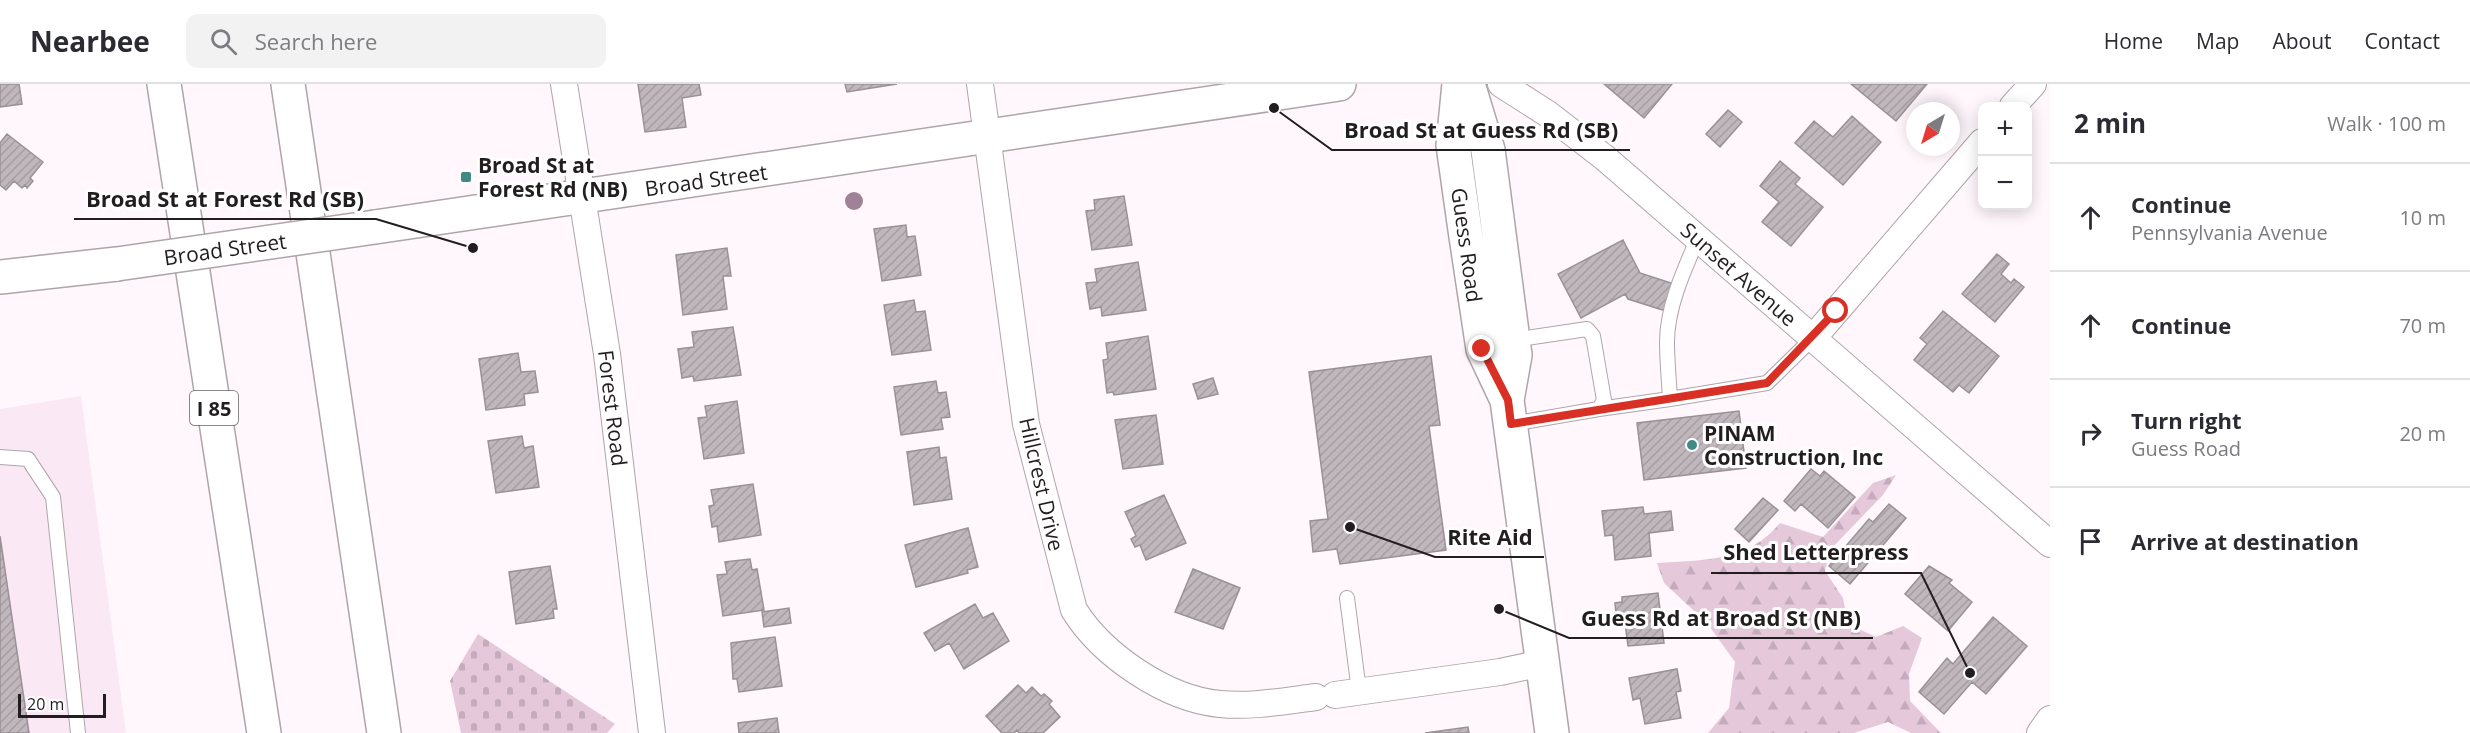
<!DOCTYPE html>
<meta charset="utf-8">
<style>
:root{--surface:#fff;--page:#f2f2f3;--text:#2b2b33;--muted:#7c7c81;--line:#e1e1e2}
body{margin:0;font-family:"Open Sans",sans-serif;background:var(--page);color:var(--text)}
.controls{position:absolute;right:18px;top:18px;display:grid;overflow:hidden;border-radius:12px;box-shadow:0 3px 15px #0003}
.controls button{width:54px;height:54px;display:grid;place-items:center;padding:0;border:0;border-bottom:2px solid var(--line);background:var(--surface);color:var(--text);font:30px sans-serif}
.compass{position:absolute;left:1906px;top:18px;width:54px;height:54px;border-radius:50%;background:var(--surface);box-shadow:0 3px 15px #0003;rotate:218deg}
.scale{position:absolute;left:18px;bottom:15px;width:88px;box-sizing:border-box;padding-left:6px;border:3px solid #221e20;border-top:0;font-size:16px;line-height:21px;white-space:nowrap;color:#221e20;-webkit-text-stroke:4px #fff;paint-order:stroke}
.stop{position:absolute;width:18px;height:18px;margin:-14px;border:4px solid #d93025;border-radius:50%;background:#fff}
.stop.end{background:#d93025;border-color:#fff;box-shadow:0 2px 6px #0008}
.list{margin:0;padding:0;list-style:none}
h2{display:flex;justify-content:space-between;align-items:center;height:78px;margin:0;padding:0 24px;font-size:26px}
h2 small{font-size:20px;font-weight:400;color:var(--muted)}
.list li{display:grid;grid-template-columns:39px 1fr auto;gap:18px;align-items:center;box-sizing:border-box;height:108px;padding:0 24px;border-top:2px solid var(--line)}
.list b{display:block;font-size:22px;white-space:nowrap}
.list p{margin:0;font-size:20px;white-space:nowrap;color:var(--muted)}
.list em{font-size:20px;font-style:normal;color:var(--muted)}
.icon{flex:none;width:33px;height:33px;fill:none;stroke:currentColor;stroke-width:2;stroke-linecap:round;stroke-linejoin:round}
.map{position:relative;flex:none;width:2050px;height:649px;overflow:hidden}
header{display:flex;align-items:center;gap:36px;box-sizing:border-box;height:84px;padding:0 30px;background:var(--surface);border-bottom:2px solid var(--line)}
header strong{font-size:28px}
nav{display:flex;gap:33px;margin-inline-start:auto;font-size:21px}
.search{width:420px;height:54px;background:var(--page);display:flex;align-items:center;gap:15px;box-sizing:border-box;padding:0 21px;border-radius:12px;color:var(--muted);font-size:22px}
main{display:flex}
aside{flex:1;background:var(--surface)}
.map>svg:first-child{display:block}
.built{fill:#fae9f4}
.forest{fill:url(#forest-firs)}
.cemetery{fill:url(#cemetery-stones)}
.building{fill:url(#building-hatch);stroke:#999196;stroke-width:1.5}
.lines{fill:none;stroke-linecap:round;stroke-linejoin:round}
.lane-casing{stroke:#aea5aa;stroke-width:16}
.street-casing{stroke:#aea5aa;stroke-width:28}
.secondary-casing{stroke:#aea5aa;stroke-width:36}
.highway-casing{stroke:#aea5aa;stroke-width:36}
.lane{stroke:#fff;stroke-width:14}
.street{stroke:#fff;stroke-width:26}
.secondary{stroke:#fff;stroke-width:33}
.highway{stroke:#fff;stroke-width:33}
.secondary-bridge-casing{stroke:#aea5aa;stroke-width:36;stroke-linecap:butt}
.secondary-bridge{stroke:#fff;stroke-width:33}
.tree{fill:#9f8296}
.route{stroke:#d93025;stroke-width:8}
.poi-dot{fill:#428985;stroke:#fff;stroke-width:2}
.labels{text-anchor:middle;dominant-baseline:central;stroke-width:6;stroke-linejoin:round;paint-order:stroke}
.shield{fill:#fff;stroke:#646263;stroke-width:1.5}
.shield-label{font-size:20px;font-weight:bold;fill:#221e20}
.poi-label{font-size:21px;font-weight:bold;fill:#221e20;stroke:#fff;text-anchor:start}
.street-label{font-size:21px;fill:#221e20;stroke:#fff}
.leader{fill:none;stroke:#221e20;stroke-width:2}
.callout-dot{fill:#221e20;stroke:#fff;stroke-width:2}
.callout-label{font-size:22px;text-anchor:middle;font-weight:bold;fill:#221e20;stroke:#fff;stroke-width:6;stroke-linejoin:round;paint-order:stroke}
</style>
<header>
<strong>Nearbee</strong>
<div class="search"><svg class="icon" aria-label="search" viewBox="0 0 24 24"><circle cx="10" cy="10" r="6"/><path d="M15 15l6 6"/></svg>Search here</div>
<nav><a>Home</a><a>Map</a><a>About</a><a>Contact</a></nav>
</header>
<main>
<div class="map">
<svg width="2050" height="649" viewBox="0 0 2050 649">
<defs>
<pattern id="forest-firs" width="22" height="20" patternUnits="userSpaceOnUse" patternTransform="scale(1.5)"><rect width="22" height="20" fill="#e5c9db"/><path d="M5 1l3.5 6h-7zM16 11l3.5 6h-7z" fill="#c4acbc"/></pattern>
<pattern id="cemetery-stones" width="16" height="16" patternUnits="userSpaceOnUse" patternTransform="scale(1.5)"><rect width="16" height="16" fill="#e5c9db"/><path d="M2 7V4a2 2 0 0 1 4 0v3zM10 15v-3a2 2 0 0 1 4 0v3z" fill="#c4acbc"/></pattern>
<pattern id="building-hatch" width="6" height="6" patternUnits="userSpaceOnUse" patternTransform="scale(1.5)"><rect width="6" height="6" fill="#c0b7bd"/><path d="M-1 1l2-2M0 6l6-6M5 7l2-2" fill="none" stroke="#a59da2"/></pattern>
</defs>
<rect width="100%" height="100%" fill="#fff7fc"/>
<path class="built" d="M81 312 126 649H0V325Z"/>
<path class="forest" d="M1896 391 1883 411 1830 466 1825 487 1843 514 1848 540 1876 553 1903 542 1922 554 1909 590 1910 617 1941 649H1911L1888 638 1854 649H1708L1729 624 1735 578 1707 539 1664 499 1657 479C1704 476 1748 478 1780 439L1823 453 1873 399Z"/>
<path class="cemetery" d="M478 550 615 640 607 649H461L450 597Z"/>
<path class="building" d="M0 0H19L22 20 0 23Z
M638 0H699L701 11 682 14 686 43 645 48Z
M845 0H897L847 8Z
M1604 0H1672L1644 34Z
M1851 0H1927L1896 37Z
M1728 26 1742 38 1720 63 1706 50Z
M1852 32 1881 58 1843 101 1795 59 1814 37 1833 53Z
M7 50 43 78 30 94 33 97 27 104 25 101 22 104 14 97 6 106 0 101V59Z
M1780 77 1800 94 1795 100 1823 123 1791 162 1762 138 1779 118 1760 102Z
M1124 112 1132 161 1092 166 1086 127 1095 126 1094 116Z
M906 141 907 153 915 152 921 191 882 197 874 145Z
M1623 156 1640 189 1677 201 1669 228 1628 215 1625 210 1581 234 1558 190Z
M727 164 731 192H723L727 225 683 231 676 171Z
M1997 170 2009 180 2001 190 2011 199 2014 195 2024 203 1995 238 1962 210Z
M1138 178 1146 226 1102 232 1101 223 1090 225 1086 199 1097 198 1095 185Z
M914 216 916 228 925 227 931 266 892 271 884 221Z
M1943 227 1999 272 1969 309 1959 301 1953 308 1914 276 1927 260 1920 254Z
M733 243 741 291 694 297 693 292 682 294 678 265 694 263 692 248Z
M1148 252 1156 305 1114 311 1113 308 1107 309 1103 276 1108 275 1106 259Z
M518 269 521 288 535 287 538 308 524 310 525 321 486 326 479 275Z
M1431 272 1440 341 1429 342 1446 466 1340 480 1337 465 1313 468 1310 437 1328 435 1309 288Z
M1213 294 1218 310 1198 315 1193 300Z
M936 297 938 309 946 308 950 333 941 334 943 345 901 351 894 303Z
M737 317 744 369 704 375 698 334 707 333 705 322Z
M1739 327 1746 384 1644 396 1637 339Z
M1156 331 1163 380 1123 385 1115 336Z
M522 352 524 364 533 362 539 403 496 409 488 357Z
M939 363 940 374 946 373 952 415 914 421 907 368Z
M1811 385 1820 392 1824 387 1855 413 1828 444 1801 420 1795 427 1784 417Z
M753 400 761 451 719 458 717 442 712 443 709 422 714 421 711 406Z
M1164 411 1186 459 1146 476 1140 461 1135 463 1131 455 1136 452 1125 428Z
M1763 414 1778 426 1749 458 1735 445Z
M1889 420 1906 434 1850 500 1829 482 1869 435 1873 438Z
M1643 423 1644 430 1671 427 1673 446 1649 449 1651 472 1615 476 1613 451 1605 452 1602 427Z
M968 444 978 483 967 486 968 489 916 503 905 461Z
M0 452 29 649H0Z
M750 475 752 486 757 485 764 526 723 532 717 491 727 490 725 478Z
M550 482 557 525H553L554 534 516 540 509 488Z
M1929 482 1952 496 1949 499 1972 518 1948 547 1905 510Z
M1193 485 1240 504 1223 545 1175 528Z
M1658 509 1664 559 1628 562 1625 539 1617 540 1615 519 1622 518V513Z
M975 520 983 534 993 529 1009 557 964 585 949 559 935 567 924 549Z
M789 524 791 539 764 543 762 528Z
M1993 533 2027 562 1986 610 1972 598 1944 630 1919 608 1947 574 1953 580Z
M775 553 782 602 739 608 737 595H733L731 559Z
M1677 585 1681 607 1676 608 1681 634 1645 640 1640 614 1633 616 1629 594Z
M1018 601 1026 609 1032 603 1041 612 1044 610 1052 617 1049 620 1060 633 1043 649H1019L1017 646 1014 649H1002L986 632Z
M777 634 779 649H739L738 639Z
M1468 643 1469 649H1425Z"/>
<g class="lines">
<defs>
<path id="lane" d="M1698 154C1684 186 1667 223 1667 258 1667 277 1669 296 1670 315L1767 299 1813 254
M1599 325 1670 315
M1511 340 1599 325 1604 316 1593 252 1587 245 1513 256
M0 373 28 375 53 413 78 649
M1347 514 1359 607"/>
<path id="street" d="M564 0 607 270 652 649
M980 0 1026 340 1074 526C1102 571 1166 615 1220 620 1252 623 1284 617 1316 613
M1501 0 1548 30 1605 74 2050 460
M2013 22 2033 0
M1813 254 1982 58
M1335 611 1500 588 1542 579
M2040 649 2050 635"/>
<path id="secondary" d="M1459 0 1453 61 1465 146 1483 265 1507 316 1552 649
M1468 0 1488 66 1513 256 1515 271 1507 316
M375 143 1339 0
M0 193 117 180"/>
<path id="highway" d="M164 0 264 649
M288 0 384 649"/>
</defs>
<use href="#lane" class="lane-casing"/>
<use href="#street" class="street-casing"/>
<use href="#secondary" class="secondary-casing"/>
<use href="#highway" class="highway-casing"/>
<use href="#lane" class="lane"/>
<use href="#street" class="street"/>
<use href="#secondary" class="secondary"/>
<use href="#highway" class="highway"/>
<defs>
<path id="secondary-bridge" d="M117 180 375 143"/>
</defs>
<use href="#secondary-bridge" class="secondary-bridge-casing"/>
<use href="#secondary-bridge" class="secondary-bridge"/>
</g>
<circle class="tree" cx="854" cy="117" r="9"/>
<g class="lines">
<path class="route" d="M1482 265 1508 316 1511 340 1767 299 1836 227"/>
</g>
<g class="poi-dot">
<rect x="460" y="87" width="12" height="12" rx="3"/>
<circle cx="1692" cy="361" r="6"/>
</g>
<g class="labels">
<rect class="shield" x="190" y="307" width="48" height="34" rx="4.5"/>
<g class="shield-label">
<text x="214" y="324">I 85</text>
</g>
<g class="poi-label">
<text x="478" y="81">Broad St at<tspan x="478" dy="24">Forest Rd (NB)</tspan></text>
<text x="1704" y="349">PINAM<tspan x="1704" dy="24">Construction, Inc</tspan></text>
</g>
<g class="street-label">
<text transform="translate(706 96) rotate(-8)">Broad Street</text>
<text transform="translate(1467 161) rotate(82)">Guess Road</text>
<text transform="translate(225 165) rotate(-8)">Broad Street</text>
<text transform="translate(1739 190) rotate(41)">Sunset Avenue</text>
<text transform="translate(613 324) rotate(83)">Forest Road</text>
<text transform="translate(1042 400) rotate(77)">Hillcrest Drive</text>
</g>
</g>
<path class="leader" d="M1274 24L1332 66H1630M473 164L376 135H74M1350 443L1435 473H1544M1970 589L1921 489H1711M1499 525L1569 554H1873"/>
<g class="callout-dot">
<circle cx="1274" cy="24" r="6"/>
<circle cx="473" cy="164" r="6"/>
<circle cx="1350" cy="443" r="6"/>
<circle cx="1970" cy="589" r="6"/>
<circle cx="1499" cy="525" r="6"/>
</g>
<g class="callout-label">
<text x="1481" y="54">Broad St at Guess Rd (SB)</text>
<text x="225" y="123">Broad St at Forest Rd (SB)</text>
<text x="1490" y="461">Rite Aid</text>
<text x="1816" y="476">Shed Letterpress</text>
<text x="1721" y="542">Guess Rd at Broad St (NB)</text>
</g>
</svg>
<div class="controls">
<button>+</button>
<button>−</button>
</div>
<svg class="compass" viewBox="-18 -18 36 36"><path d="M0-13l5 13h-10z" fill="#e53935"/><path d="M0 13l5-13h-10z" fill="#7c7c81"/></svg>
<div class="scale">20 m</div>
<div class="stop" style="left:1836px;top:227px"></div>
<div class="stop end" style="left:1482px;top:265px"></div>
</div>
<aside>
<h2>2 min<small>Walk · 100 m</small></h2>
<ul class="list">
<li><svg class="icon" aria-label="ahead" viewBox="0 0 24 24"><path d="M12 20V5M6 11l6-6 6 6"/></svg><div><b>Continue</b><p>Pennsylvania Avenue</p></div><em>10 m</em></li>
<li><svg class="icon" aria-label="ahead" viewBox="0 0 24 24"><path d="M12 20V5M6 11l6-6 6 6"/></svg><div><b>Continue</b></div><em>70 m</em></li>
<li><svg class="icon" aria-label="right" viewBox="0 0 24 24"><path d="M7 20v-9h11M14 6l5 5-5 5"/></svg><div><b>Turn right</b><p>Guess Road</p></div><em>20 m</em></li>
<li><svg class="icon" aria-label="arrive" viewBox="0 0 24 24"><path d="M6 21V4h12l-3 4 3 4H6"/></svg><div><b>Arrive at destination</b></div></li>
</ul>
</aside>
</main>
